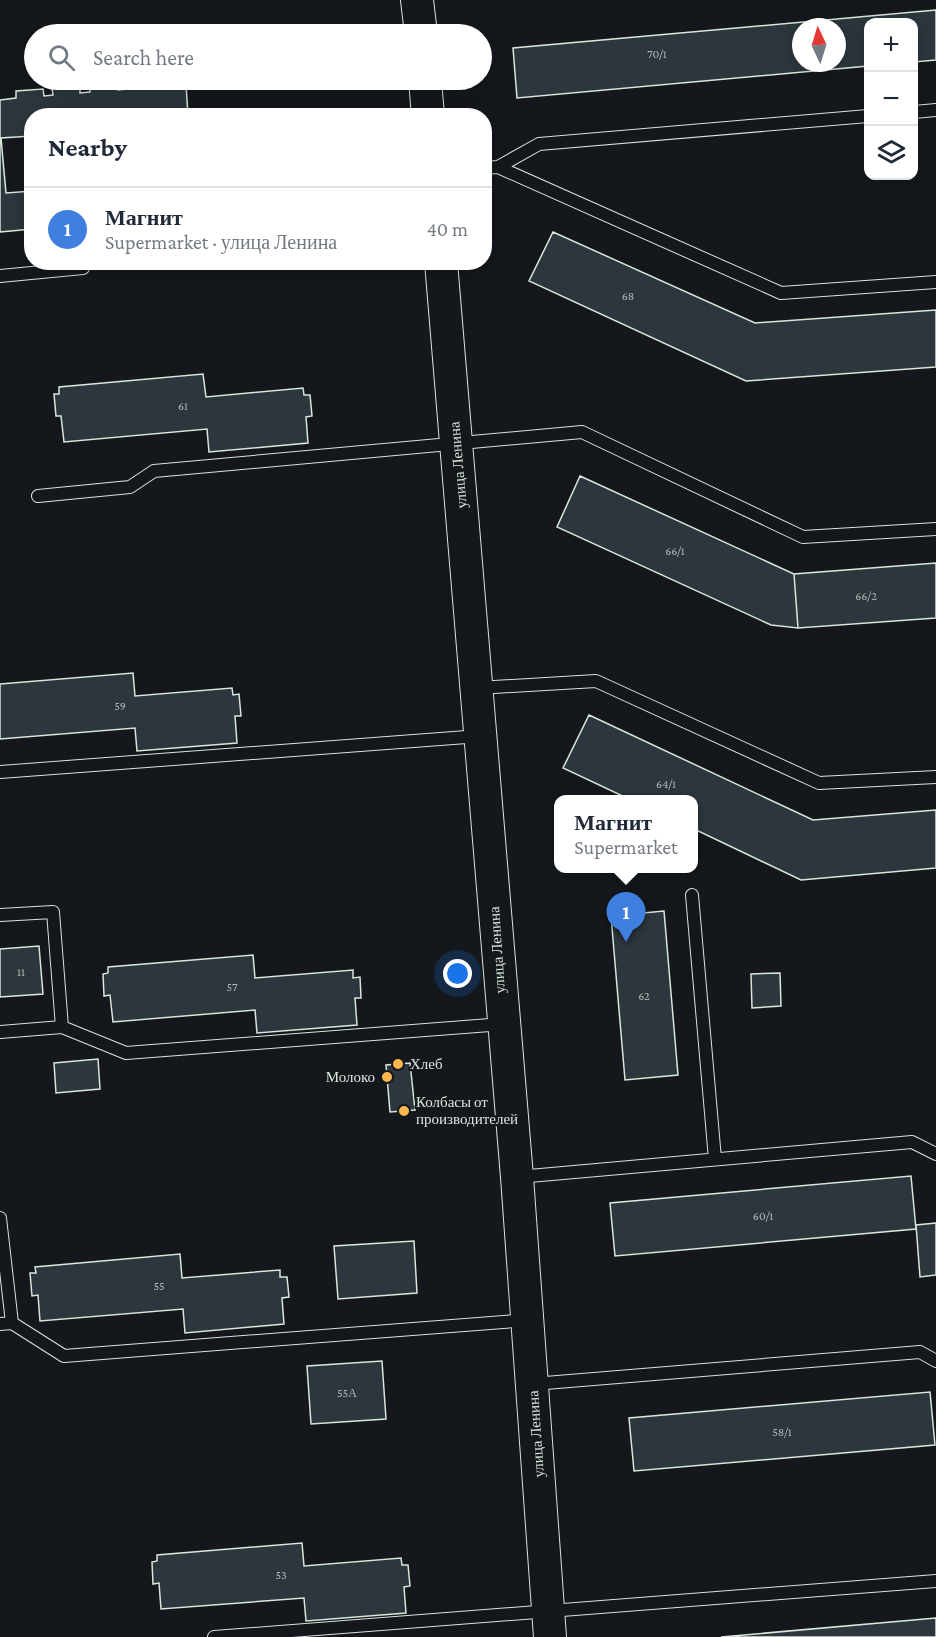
<!DOCTYPE html>
<meta charset="utf-8">
<style>
:root{--surface:#fff;--page:#f2f2f3;--text:#1f2937;--muted:#747a83;--line:#e0e1e3;--accent:#846941}
body{margin:0;font-family:"Crimson Pro",serif;background:var(--page);color:var(--text)}
.controls{position:absolute;right:18px;top:18px;display:grid;overflow:hidden;border-radius:12px;box-shadow:0 3px 15px #0003}
.controls button{width:54px;height:54px;display:grid;place-items:center;padding:0;border:0;border-bottom:2px solid var(--line);background:var(--surface);color:var(--text);font:30px sans-serif}
.compass{position:absolute;left:792px;top:18px;width:54px;height:54px;border-radius:50%;background:var(--surface);box-shadow:0 3px 15px #0003;rotate:356deg}
.you{position:absolute;left:458px;top:974px;width:21px;height:21px;margin:-15px;border:4px solid #fff;border-radius:50%;background:#1a73e8;box-shadow:0 0 0 9px #1a73e833}
.badge{display:grid;place-items:center;width:39px;height:39px;border-radius:50%;background:var(--accent);color:#fff;font-size:20px;font-weight:700}
.pin{position:absolute;translate:-50% -50px;filter:drop-shadow(0 2px 3px #0008)}
.pin::after{content:'';position:absolute;top:32px;width:21px;height:18px;background:inherit;clip-path:polygon(0 0,100% 0,50% 100%)}
.popup{position:absolute;left:554px;top:795px;width:144px;height:78px;box-sizing:border-box;display:grid;place-content:center;border-radius:12px;background:var(--surface);filter:drop-shadow(0 2px 4px #0005);font-size:20px;white-space:nowrap;color:var(--muted)}
.popup b{font-size:22px;color:var(--text)}
.popup::after{content:'';position:absolute;left:50%;top:100%;margin-left:-12px;border:12px solid transparent;border-top-color:var(--surface)}
.list{margin:0;padding:0;list-style:none}
h2{display:flex;justify-content:space-between;align-items:center;height:78px;margin:0;padding:0 24px;font-size:26px}
h2 small{font-size:20px;font-weight:400;color:var(--muted)}
.list li{display:grid;grid-template-columns:39px 1fr auto;gap:18px;align-items:center;box-sizing:border-box;height:84px;padding:0 24px;border-top:2px solid var(--line)}
.list b{display:block;font-size:22px;white-space:nowrap}
.list p{margin:0;font-size:20px;white-space:nowrap;color:var(--muted)}
.list em{font-size:20px;font-style:normal;color:var(--muted)}
.icon{flex:none;width:33px;height:33px;fill:none;stroke:currentColor;stroke-width:2;stroke-linecap:round;stroke-linejoin:round}
.map{position:relative;flex:none;width:936px;height:1637px;overflow:hidden}
.search{position:absolute;background:var(--surface);box-shadow:0 3px 15px #0003;left:24px;top:24px;width:468px;height:66px;display:flex;align-items:center;gap:15px;box-sizing:border-box;padding:0 21px;border-radius:33px;color:var(--muted);font-size:22px}
.panel{position:absolute;background:var(--surface);box-shadow:0 3px 15px #0003;left:24px;top:108px;width:468px;height:162px;border-radius:24px}
.map>svg:first-child{display:block}
.building{fill:#2c363c;stroke:#d8e6dc;stroke-width:1.5;fill-rule:evenodd}
.lines{fill:none;stroke-linecap:round;stroke-linejoin:round}
.service-casing{stroke:#d8e6dc;stroke-width:14}
.tertiary-casing{stroke:#d8e6dc;stroke-width:34}
.service{stroke:#14181c;stroke-width:12}
.tertiary{stroke:#14181c;stroke-width:32}
.poi-dot{fill:#ffb74d;stroke:#14181c;stroke-width:2}
.labels{text-anchor:middle;dominant-baseline:central;stroke-width:4.5;stroke-linejoin:round;paint-order:stroke}
.number-label{font-size:12px;fill:#adbab4}
.street-label{font-size:15px;fill:#d8e6dc;stroke:#14181c}
.poi-label{font-size:15px;fill:#d8e6dc;stroke:#14181c;text-anchor:start}
</style>
<div class="map">
<svg width="936" height="1637" viewBox="0 0 936 1637">
<rect width="100%" height="100%" fill="#14181c"/>
<path class="building" d="M936 10V60L914 62V22H868V66L517 98 513 48ZM801 27H837V63H801Z
M154 80V86L186 84 188 116H32V136L1 138 6 193 32 191V229L0 232V100L16 98V91L43 89 44 96 53 95 52 88 80 85V93L90 92V84L117 82 118 90 127 89 126 82Z
M553 232 755 323 936 310V367L746 381 529 281Z
M203 374 206 397 303 388 304 395H310L312 416 306 417 308 443 209 452 207 429 64 442 61 416H56L54 394H59V387Z
M580 476 794 574 798 628 771 625 557 527Z
M936 563V618L798 628 794 574Z
M133 673 135 696 232 688 233 695 239 694 241 716H235L237 743 137 751 135 728 0 739V684Z
M589 715 813 820 936 810V868L801 880 694 829V800H631L563 768Z
M664 911 678 1075 625 1080 611 916Z
M39 946 43 994 0 997V949Z
M253 955 255 978 353 970V978L360 977 361 998H355L357 1025 257 1033 255 1010 113 1022 110 995 104 996 103 974 108 973V967Z
M780 973 781 1006 752 1008 751 974Z
M98 1059 100 1089 56 1093 54 1063Z
M410 1063 415 1110 390 1112 386 1065Z
M911 1176 916 1229 615 1256 610 1203Z
M936 1223V1275L920 1277 916 1225Z
M414 1241 417 1293 338 1299 334 1246Z
M180 1254 182 1278 280 1270V1277H287L289 1297 282 1298 284 1324 185 1333 183 1309 40 1321 38 1295 32 1296 30 1273H36L35 1267Z
M382 1361 386 1419 311 1424 307 1366Z
M930 1392 935 1445 634 1471 629 1418Z
M302 1543 304 1566 401 1558 402 1565H408L410 1586 404 1587 406 1613 306 1621 304 1598 161 1609 159 1583 153 1584 152 1562 157 1561V1555Z
M936 1618V1637H721Z"/>
<g class="lines">
<defs>
<path id="service" d="M914 112 936 110
M498 167 781 293 936 282
M484 168 498 167 539 144 868 116
M0 276 83 268
M38 496 130 487 154 471 582 432 803 537 936 529
M478 688 596 681 819 783 936 777
M0 772 480 736
M692 895 715 1159
M0 915 53 912 62 1027
M0 1032 62 1027 126 1053 503 1024
M518 1177 912 1142 936 1154
M0 1218 12 1323
M0 1324 12 1323 64 1356 528 1320
M533 1384 920 1352 936 1361
M214 1637 936 1581"/>
<path id="tertiary" d="M417 0 421 34
M425 80 428 116
M441 262 517 1177 550 1637"/>
</defs>
<use href="#service" class="service-casing"/>
<use href="#tertiary" class="tertiary-casing"/>
<use href="#service" class="service"/>
<use href="#tertiary" class="tertiary"/>
</g>
<g class="poi-dot">
<circle cx="398" cy="1064" r="6"/>
<circle cx="387" cy="1077" r="6"/>
<circle cx="404" cy="1111" r="6"/>
</g>
<g class="labels">
<g class="number-label">
<text x="657" y="54">70/1</text>
<text x="628" y="296">68</text>
<text x="183" y="406">61</text>
<text x="675" y="551">66/1</text>
<text x="866" y="596">66/2</text>
<text x="120" y="706">59</text>
<text x="666" y="784">64/1</text>
<text x="21" y="972">11</text>
<text x="232" y="987">57</text>
<text x="644" y="996">62</text>
<text x="763" y="1216">60/1</text>
<text x="159" y="1286">55</text>
<text x="347" y="1393">55А</text>
<text x="782" y="1432">58/1</text>
<text x="281" y="1575">53</text>
</g>
<g class="street-label">
<text transform="translate(458 465) rotate(-95)">улица Ленина</text>
<text transform="translate(497 950) rotate(-94)">улица Ленина</text>
<text transform="translate(536 1434) rotate(-94)">улица Ленина</text>
</g>
<g class="poi-label">
<text x="410" y="1064">Хлеб</text>
<text x="375" y="1077" text-anchor="end">Молоко</text>
<text x="416" y="1102">Колбасы от<tspan x="416" dy="17">производителей</tspan></text>
</g>
</g>
</svg>
<div class="controls">
<button>+</button>
<button>−</button>
<button><svg class="icon" aria-label="layers" viewBox="0 0 24 24"><path d="M12 4l9 5-9 5-9-5zM3 14l9 5 9-5"/></svg></button>
</div>
<svg class="compass" viewBox="-18 -18 36 36"><path d="M0-13l5 13h-10z" fill="#e53935"/><path d="M0 13l5-13h-10z" fill="#747a83"/></svg>
<div class="you"></div>
<div class="pin badge" style="left:626px;top:942px;background:#3f7fe0">1</div>
<div class="popup"><b>Магнит</b>Supermarket</div>
<div class="search"><svg class="icon" aria-label="search" viewBox="0 0 24 24"><circle cx="10" cy="10" r="6"/><path d="M15 15l6 6"/></svg>Search here</div>
<section class="panel">
<h2>Nearby<small></small></h2>
<ul class="list">
<li><span class="badge" style="background:#3f7fe0">1</span><div><b>Магнит</b><p>Supermarket · улица Ленина</p></div><em>40 m</em></li>
</ul>
</section>
</div>
